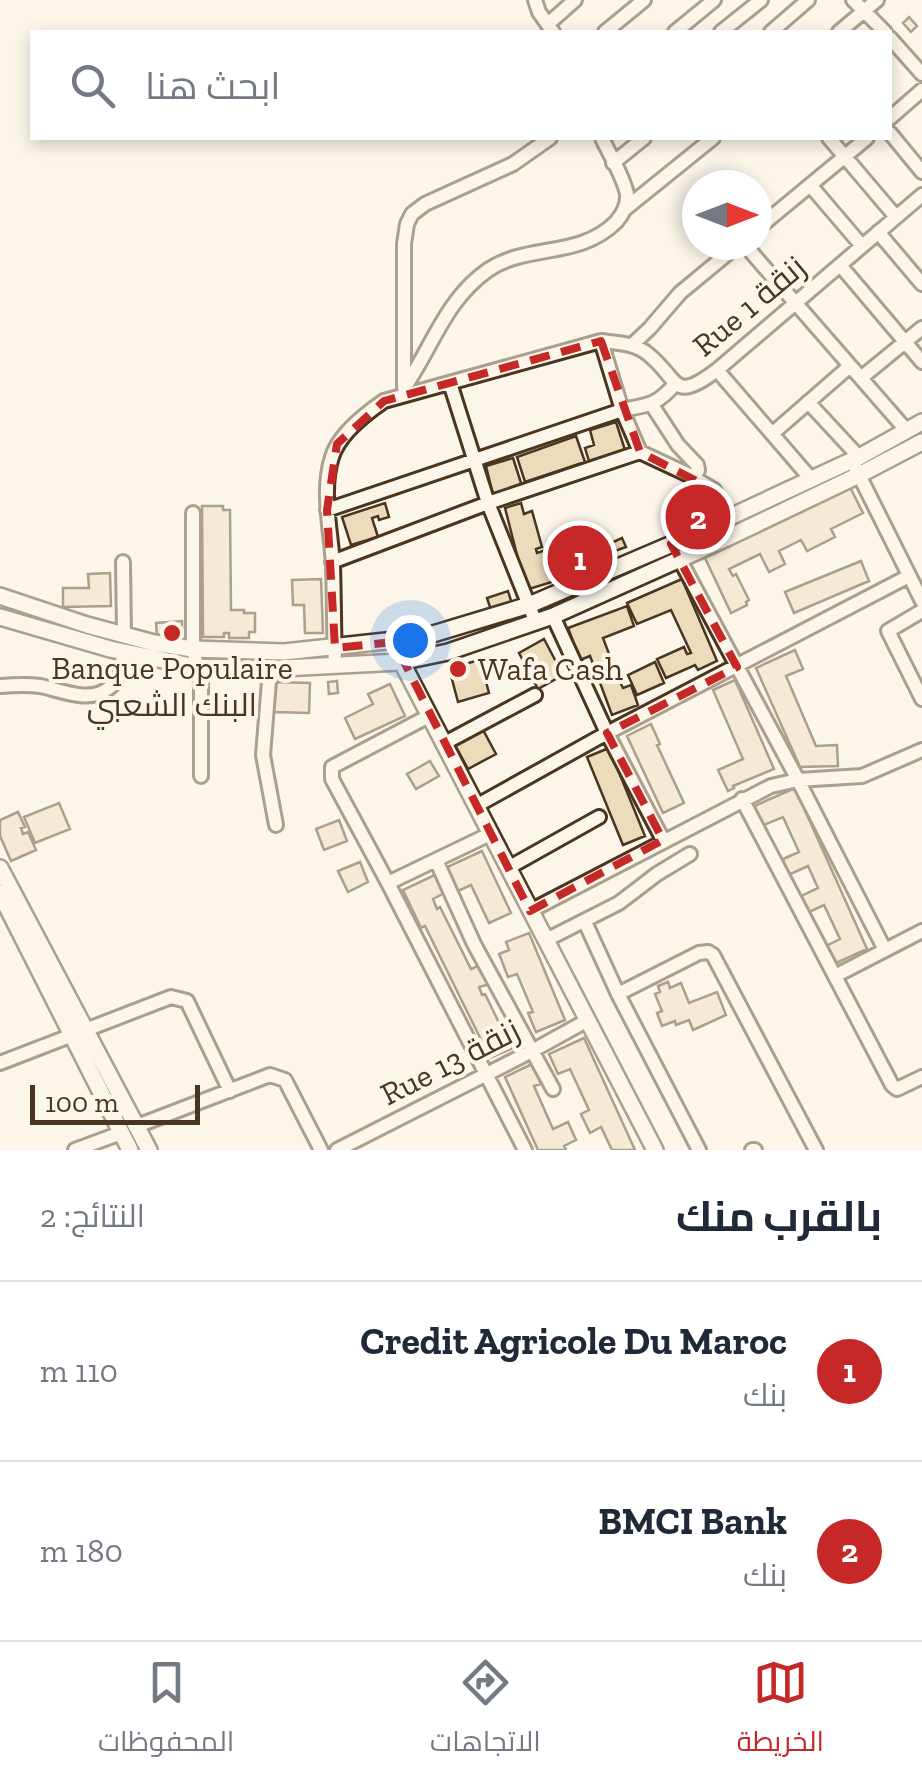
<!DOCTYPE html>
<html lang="ar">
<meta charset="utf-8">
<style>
:root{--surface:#fff;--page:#f2f2f3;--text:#1f2937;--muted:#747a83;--line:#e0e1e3;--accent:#c62828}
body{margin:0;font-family:"Zilla Slab",Cairo,serif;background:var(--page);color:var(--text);direction:rtl}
.compass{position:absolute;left:682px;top:170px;width:90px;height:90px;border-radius:50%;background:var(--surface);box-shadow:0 5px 15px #0003;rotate:90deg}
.scale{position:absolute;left:30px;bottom:25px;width:170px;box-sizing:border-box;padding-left:10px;border:5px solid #4a3520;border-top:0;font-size:28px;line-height:35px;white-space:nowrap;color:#4a3520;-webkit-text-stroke:8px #fbf6e9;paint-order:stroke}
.you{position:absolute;left:410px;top:640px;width:35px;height:35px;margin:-25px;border:8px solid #fff;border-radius:50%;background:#1a73e8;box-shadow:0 0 0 15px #1a73e833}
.badge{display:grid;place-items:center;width:65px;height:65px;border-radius:50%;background:var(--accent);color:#fff;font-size:32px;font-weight:700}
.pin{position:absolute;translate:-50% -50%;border:5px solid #fff;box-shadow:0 2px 10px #0006}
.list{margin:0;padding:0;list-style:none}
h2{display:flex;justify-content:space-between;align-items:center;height:130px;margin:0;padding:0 40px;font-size:42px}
h2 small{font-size:32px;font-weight:400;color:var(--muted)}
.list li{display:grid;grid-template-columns:65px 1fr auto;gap:30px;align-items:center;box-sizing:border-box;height:180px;padding:0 40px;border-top:2px solid var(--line)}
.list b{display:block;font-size:38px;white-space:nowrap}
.list p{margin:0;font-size:32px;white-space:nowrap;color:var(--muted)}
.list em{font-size:32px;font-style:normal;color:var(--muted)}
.icon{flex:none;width:55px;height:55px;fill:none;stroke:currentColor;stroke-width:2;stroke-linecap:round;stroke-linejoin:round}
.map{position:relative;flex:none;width:922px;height:1150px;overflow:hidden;direction:ltr}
.search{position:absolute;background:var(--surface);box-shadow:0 5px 15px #0003;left:30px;right:30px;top:30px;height:110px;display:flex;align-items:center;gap:25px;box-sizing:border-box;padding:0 35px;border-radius:0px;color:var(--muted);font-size:38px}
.sheet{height:490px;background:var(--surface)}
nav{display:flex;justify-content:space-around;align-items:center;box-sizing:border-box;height:140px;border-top:2px solid var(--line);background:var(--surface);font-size:28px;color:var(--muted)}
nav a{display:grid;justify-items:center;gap:5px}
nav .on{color:var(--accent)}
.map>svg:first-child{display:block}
.building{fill:#ecdcbc;stroke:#4a3520;stroke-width:2.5}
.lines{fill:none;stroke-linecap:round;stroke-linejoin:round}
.minor-casing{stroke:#4a3520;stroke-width:18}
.major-casing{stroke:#4a3520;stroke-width:20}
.minor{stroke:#fbf6e9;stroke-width:12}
.major{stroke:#fbf6e9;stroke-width:15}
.marked{fill:none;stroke:#c62828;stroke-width:8;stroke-dasharray:20 12;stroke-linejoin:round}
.poi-dot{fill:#c62828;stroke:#fbf6e9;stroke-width:4}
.labels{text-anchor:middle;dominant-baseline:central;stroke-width:8;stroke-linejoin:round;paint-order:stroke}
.street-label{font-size:32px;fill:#4a3520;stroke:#fbf6e9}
.poi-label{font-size:32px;fill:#4a3520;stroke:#fbf6e9}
</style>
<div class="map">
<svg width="922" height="1150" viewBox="0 0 922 1150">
<rect width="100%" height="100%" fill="#fbf6e9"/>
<path class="building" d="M909 17 917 26 911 32 903 23Z
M616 422 625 450 589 461 585 448 594 445 590 430Z
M576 436 585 462 525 482 517 457Z
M513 458 522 486 493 495 486 466Z
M850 487 863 513 831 529 835 537 807 551 801 540 779 551 785 564 769 572 760 554 729 569 733 576 736 574 749 600 746 602 747 605 731 613 705 558Z
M385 503 389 517 379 520 378 516 372 518 378 537 351 545 342 517Z
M521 503 524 514 532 511 542 547 536 549 537 553 546 550 555 581 526 590 505 508Z
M703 503 705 511 701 520 683 527 677 525 673 514Z
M202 506H223V510H230L231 610H244V613H255V632H249V638H229V633H224V637H203Z
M622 538 626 547 615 551 611 543Z
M596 546 600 557 589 561 585 550Z
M583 551 587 561 577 565 573 555Z
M861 561 869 581 794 613 785 592Z
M110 573 111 606 63 607V588H89L88 574Z
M321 579 323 633H305L304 605H293L292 580Z
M682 579 717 661 698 670 695 665 666 678 657 659 684 647 687 654 691 653 671 610 637 624 627 603Z
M508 591 512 604 491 610 487 598Z
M627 606 634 626 603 638 618 678 623 688 631 685 638 705 612 715 590 656 580 660 568 628Z
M182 621V635L157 636 156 623Z
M544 639 563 675 538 689 519 653Z
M795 650 803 669 786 676 816 746 837 745 838 766 800 767 756 668Z
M480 660 489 693 458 702 449 668Z
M655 662 664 683 637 695 628 675Z
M735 680 774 769 733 786 734 788 728 791 718 770 743 759 713 690Z
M337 681 338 693 329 694 328 682Z
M273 682 310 683 309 713 273 712Z
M390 684 405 716 355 739 345 718 373 704 368 694Z
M651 724 660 744 657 745 684 803 663 813 627 736Z
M482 728 496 754 468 769 454 743Z
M609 748 645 836 623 845 587 757Z
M430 761 439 776 416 789 407 774Z
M795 788 867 949 832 965 824 947 840 939 824 905 805 914 797 898 818 888 808 866 786 876 780 864 784 862 783 859 799 852 783 817 759 827 750 808Z
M59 803 70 829 35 843 24 817Z
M18 812 25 827 21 828 23 834 28 832 36 850 11 861 0 836V820Z
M339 820 347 841 324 850 316 829Z
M482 851 511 913 489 923 471 885 456 892 445 868Z
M360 862 368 882 348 892 338 871Z
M439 873 448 891 433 899 437 909 440 907 471 969 480 965 490 984 479 987 482 995 485 994 502 1029 513 1024 520 1045 490 1058 425 926 421 928 403 890Z
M529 933 565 1020 536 1032 528 1013 533 1012 517 974 508 977 499 954 509 950 506 942Z
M668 982 670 988 681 983 689 1003 717 992 726 1015 693 1030 689 1020 676 1025 675 1021 662 1026 657 1013 662 1011 655 994 660 992 658 986Z
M584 1038 635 1150H612L601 1127 590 1133 581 1114 589 1110 570 1069 558 1074 549 1054Z
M532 1064 541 1084 534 1086 553 1129 568 1122 576 1140 564 1146 566 1150H538L505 1077Z"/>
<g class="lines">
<defs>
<path id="minor" d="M535 0 539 12 553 32
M853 0 885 32
M548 24 575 0
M605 32 644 0
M675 32 714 0
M721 32 761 0
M771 32 808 0
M839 32 877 0
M890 38 922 74
M890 118 922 90
M890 133 922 172
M829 138 896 217
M613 163 644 138
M810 185 862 246
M625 209 713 138
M757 229 867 138
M878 232 922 284
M745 245 907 431
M840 265 922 362
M601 341C617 343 635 343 648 354 680 380 672 404 717 370L922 195
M632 345 650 328 680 293 738 245
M717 370 811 479
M861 378 922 328
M450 383 488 503 536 623
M404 387V244L407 224 412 214 425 204 513 164 550 138
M404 388C432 348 445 300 488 270 528 243 579 259 616 222 623 214 628 205 627 194 623 175 610 156 602 138
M808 402 859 457
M652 405 678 445 697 465 698 470 694 478
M773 433 850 366
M855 467 922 601
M327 510 622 410C649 405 657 405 675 384
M193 513V649L201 683V776
M680 560 798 780 885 950
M123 562 124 635
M332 562 488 503 640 452
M922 611 888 631 922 699
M553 616 607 733 663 840
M335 666C334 632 334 598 333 565 331 530 321 491 332 457 339 434 365 414 384 401L601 341 622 410 640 452 689 475 714 490 727 519
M270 669 263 755 276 825
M0 686C12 685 27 684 40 686 61 690 90 704 109 688 120 680 121 664 124 652
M429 716 332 767V779L388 883 525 1150
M443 744 535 695
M742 799 892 1085 897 1089 922 1077
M476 806 607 733 909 576
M436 860 474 944 553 1089
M508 868 599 817
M388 883 490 834
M530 911 771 786 798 780 862 776 922 750
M585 922 618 994 699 1150
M546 940 619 903 657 874 690 854
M835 976 922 931
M618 994 699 953 708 952 713 955 816 1150
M0 1063 171 997 187 1001 230 1091
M137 1126 270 1075 285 1080 321 1150
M75 1150 121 1133
M337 1150 532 1051 588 1020
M752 1150H755"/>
<path id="major" d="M0 596 87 625 154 643 193 649 284 652 423 637 529 605 672 544 859 457 922 422
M0 617 110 649 196 667 246 670 400 662 448 652 553 616 727 538 859 475 922 442
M398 655 655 1150
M0 868 149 1150
M0 893 130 1150"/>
</defs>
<use href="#minor" class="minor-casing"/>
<use href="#major" class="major-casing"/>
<use href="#minor" class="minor"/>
<use href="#major" class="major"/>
</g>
<path d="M0 0H922V1150H0ZM601 341 640 452 714 490 727 519 671 544 737 667 607 733 663 840 530 911 394 642 335 648 327 510 337 444 384 401Z" fill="#fbf6e9" fill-opacity=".55" fill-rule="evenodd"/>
<path class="marked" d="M601 341 640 452 714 490 727 519 671 544 737 667 607 733 663 840 530 911 394 642 335 648 327 510 337 444 384 401Z"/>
<g class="poi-dot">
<circle cx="172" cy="633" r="10"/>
<circle cx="458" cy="669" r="10"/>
</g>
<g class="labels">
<g class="street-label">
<text transform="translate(749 306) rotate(-40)">Rue 1 زنقة</text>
<text transform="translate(450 1062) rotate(-27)">Rue 13 زنقة</text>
</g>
<g class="poi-label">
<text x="172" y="668">Banque Populaire<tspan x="172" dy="37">البنك الشعبي</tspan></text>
<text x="478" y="669" text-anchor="start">Wafa Cash</text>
</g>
</g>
</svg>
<svg class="compass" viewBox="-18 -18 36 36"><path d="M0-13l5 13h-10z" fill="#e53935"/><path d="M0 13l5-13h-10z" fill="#747a83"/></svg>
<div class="scale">100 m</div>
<div class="you"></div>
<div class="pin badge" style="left:580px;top:558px">1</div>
<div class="pin badge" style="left:698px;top:517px">2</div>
<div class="search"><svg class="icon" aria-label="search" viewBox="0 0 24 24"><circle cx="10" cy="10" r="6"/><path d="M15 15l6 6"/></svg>ابحث هنا</div>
</div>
<section class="sheet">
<h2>بالقرب منك<small>النتائج: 2</small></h2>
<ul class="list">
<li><span class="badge">1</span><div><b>Credit Agricole Du Maroc</b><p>بنك</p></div><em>110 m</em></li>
<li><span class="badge">2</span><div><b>BMCI Bank</b><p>بنك</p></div><em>180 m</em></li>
</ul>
</section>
<nav>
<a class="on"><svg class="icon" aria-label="map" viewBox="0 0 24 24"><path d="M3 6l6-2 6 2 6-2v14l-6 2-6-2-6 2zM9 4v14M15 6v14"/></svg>الخريطة</a>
<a><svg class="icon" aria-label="directions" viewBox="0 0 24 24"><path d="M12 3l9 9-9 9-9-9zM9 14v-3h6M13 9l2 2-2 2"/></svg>الاتجاهات</a>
<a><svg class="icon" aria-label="saved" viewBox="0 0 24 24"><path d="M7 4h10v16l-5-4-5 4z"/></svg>المحفوظات</a>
</nav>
